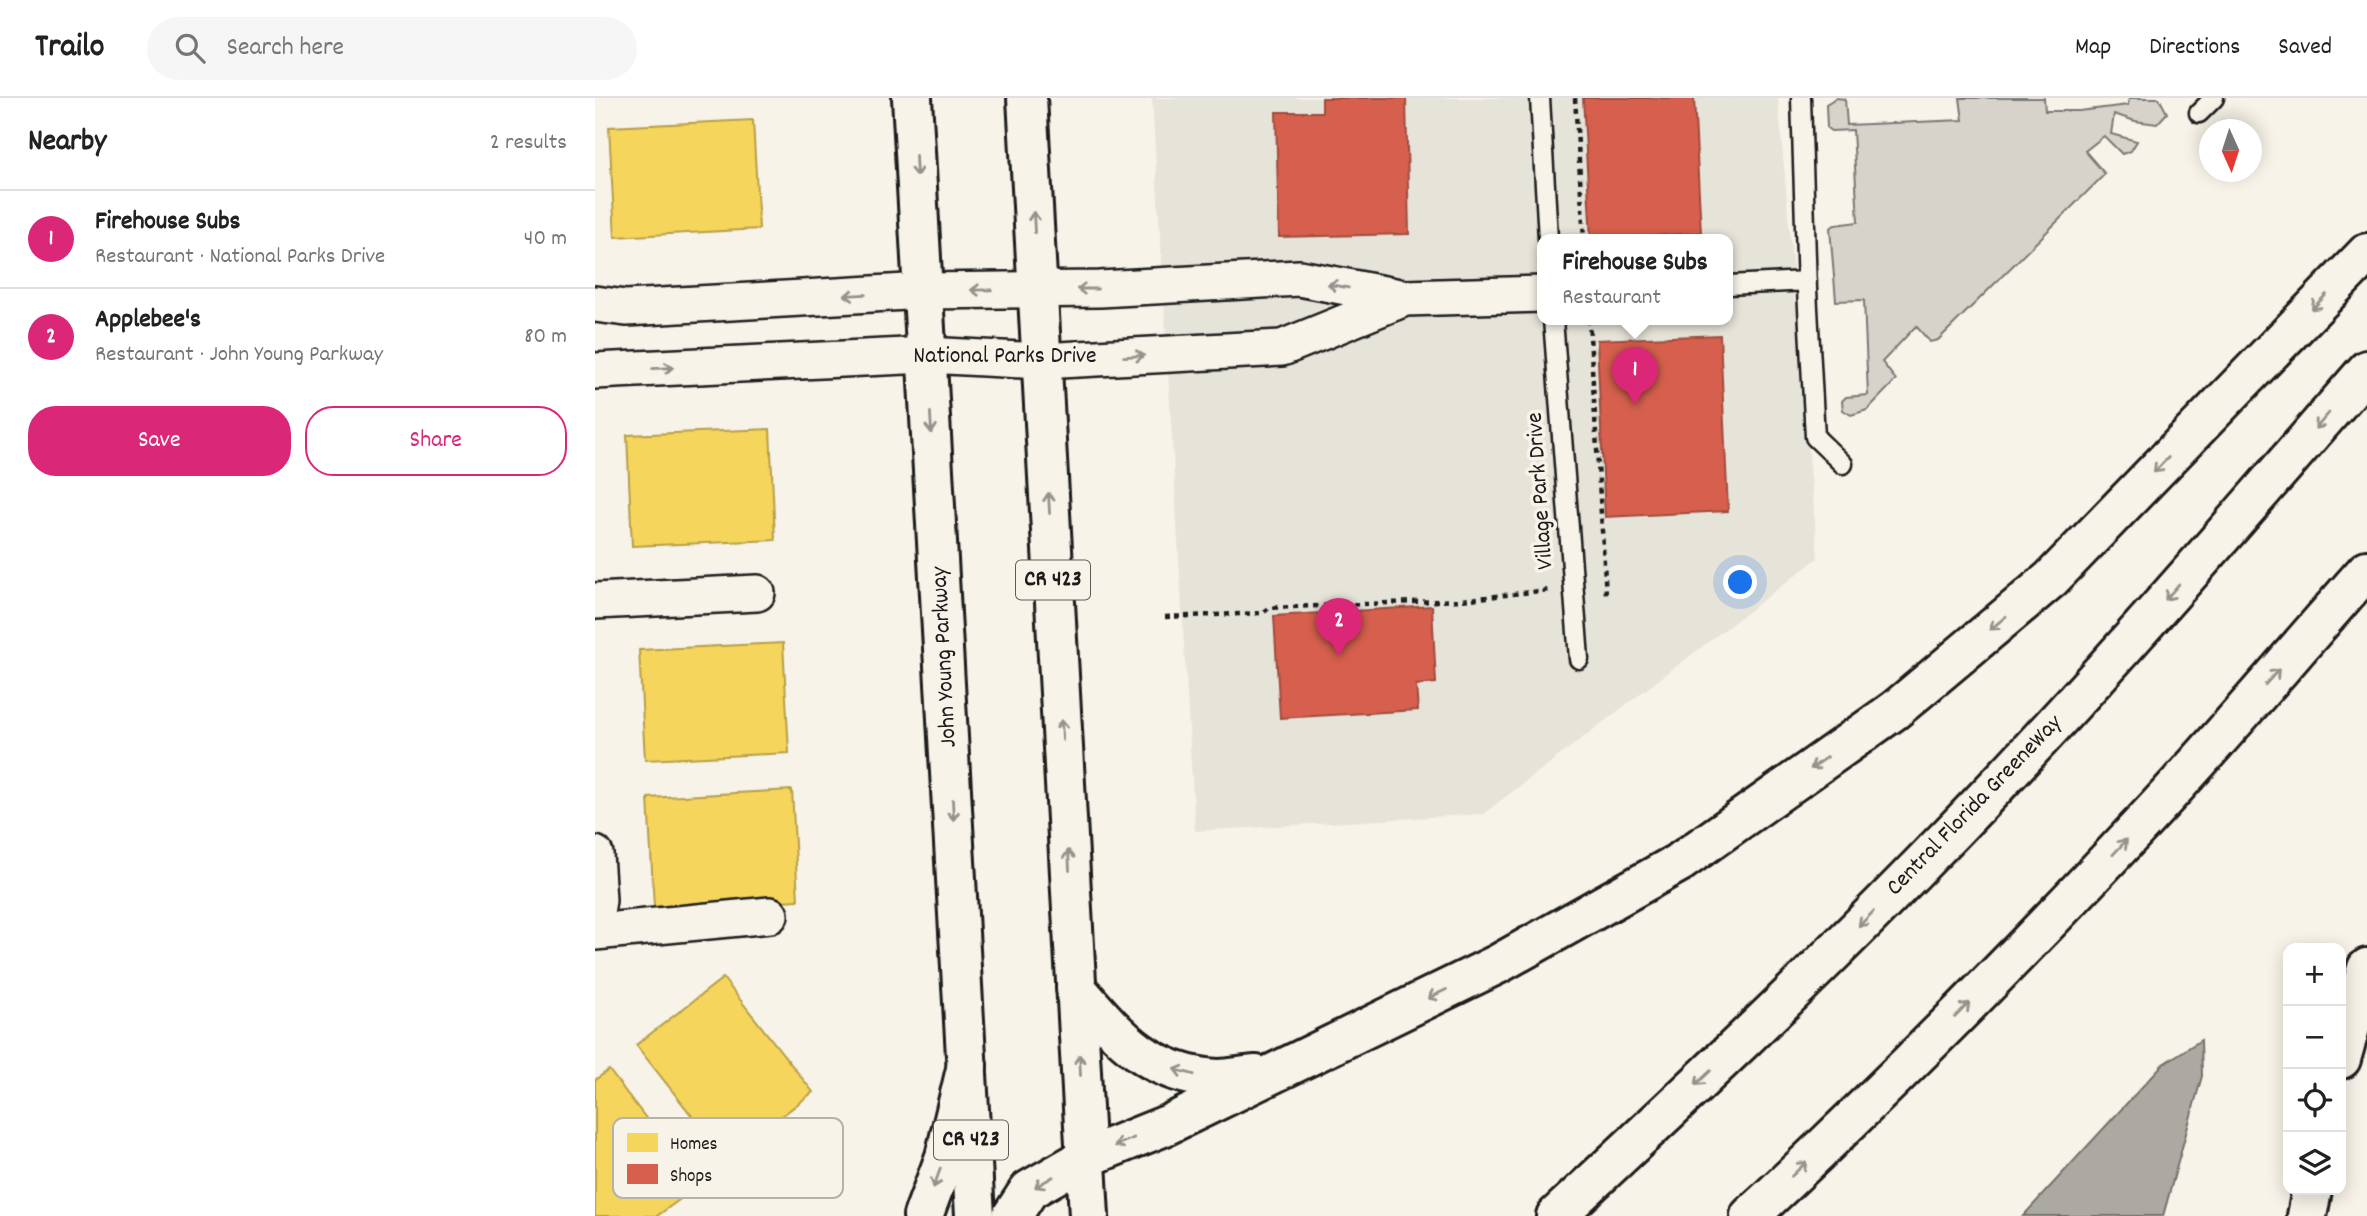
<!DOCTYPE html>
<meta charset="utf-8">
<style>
:root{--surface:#fff;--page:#f6f6f6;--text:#222;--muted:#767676;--line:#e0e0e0;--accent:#db2777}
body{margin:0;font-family:Dekko,sans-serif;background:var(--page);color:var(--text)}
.controls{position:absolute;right:21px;bottom:21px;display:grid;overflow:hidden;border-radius:14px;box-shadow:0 4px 18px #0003}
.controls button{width:63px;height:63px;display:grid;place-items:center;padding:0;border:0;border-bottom:2px solid var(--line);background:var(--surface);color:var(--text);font:35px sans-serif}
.compass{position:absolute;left:1604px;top:21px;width:63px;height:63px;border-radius:50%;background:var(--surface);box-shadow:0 4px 18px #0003;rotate:177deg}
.you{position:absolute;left:1146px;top:485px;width:24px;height:24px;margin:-18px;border:5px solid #fff;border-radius:50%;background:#1a73e8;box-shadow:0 0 0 10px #1a73e833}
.badge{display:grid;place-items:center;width:46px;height:46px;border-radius:50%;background:var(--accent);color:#fff;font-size:23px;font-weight:700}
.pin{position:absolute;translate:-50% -58px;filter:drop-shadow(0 2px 4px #0008)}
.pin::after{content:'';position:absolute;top:37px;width:24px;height:21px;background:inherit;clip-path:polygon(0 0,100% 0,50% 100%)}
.popup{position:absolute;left:942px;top:136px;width:196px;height:91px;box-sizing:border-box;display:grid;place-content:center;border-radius:14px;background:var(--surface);filter:drop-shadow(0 2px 5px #0005);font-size:23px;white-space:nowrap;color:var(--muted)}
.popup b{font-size:26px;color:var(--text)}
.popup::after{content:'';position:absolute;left:50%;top:100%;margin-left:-14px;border:14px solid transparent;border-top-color:var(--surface)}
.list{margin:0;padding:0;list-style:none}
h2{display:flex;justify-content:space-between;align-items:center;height:91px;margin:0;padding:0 28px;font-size:30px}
h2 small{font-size:23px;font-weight:400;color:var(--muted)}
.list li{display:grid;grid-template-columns:46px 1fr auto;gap:21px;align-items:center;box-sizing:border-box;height:98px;padding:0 28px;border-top:2px solid var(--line)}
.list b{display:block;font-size:26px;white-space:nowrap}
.list p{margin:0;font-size:23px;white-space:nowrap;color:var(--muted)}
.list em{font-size:23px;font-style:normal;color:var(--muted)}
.actions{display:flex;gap:14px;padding:21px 28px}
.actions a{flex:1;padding:16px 0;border:2px solid var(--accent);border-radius:28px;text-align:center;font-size:24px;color:var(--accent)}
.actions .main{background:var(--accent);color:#fff}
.icon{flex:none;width:38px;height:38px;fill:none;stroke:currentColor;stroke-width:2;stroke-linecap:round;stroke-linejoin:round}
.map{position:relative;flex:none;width:1772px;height:1118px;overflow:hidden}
header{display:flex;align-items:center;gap:42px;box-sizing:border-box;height:98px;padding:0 35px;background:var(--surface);border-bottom:2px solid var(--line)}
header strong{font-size:33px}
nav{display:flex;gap:38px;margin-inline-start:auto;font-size:24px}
.search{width:490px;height:63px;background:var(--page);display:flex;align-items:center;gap:18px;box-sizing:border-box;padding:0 24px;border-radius:38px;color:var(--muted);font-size:26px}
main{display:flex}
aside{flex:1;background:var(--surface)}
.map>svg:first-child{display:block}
.built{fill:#e6e3d9;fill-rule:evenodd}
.green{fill:#d7d3cb;stroke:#7a7874;stroke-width:2}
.water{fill:#aca9a2;stroke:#72716c;stroke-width:2}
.homes{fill:#f6d55c;stroke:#b59e49;stroke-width:2}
.shops{fill:#d6604d;stroke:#9e4c3e;stroke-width:2}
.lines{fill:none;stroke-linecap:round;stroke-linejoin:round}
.service-casing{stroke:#1c1c1c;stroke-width:23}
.minor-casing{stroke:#1c1c1c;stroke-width:40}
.trunk-casing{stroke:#1c1c1c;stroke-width:44}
.motorway-casing{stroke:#1c1c1c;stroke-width:44}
.path{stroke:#1c1c1c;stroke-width:4.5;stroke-dasharray:5 5;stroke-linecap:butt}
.service{stroke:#f7f3e8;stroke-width:18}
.minor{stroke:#f7f3e8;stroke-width:35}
.trunk{stroke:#f7f3e8;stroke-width:38}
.motorway{stroke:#f7f3e8;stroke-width:38}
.oneway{stroke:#94928c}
.labels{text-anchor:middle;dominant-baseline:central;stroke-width:7;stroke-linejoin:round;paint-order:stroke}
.shield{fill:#f7f3e8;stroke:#5e5c59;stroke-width:2}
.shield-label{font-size:23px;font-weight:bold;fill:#1c1c1c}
.street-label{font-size:24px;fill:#1c1c1c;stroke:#f7f3e8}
.key{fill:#f7f3e8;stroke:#b5b2ab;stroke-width:2}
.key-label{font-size:19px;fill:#1c1c1c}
</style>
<header>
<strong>Trailo</strong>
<div class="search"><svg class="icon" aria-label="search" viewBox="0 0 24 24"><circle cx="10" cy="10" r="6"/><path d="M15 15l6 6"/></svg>Search here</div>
<nav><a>Map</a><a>Directions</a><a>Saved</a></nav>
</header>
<main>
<aside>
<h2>Nearby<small>2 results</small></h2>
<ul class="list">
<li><span class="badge">1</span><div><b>Firehouse Subs</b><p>Restaurant · National Parks Drive</p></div><em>40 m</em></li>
<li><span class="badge">2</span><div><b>Applebee's</b><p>Restaurant · John Young Parkway</p></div><em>80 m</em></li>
</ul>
<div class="actions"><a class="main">Save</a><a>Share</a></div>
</aside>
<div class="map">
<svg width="1772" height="1118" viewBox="0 0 1772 1118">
<rect width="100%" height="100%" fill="#f7f3e8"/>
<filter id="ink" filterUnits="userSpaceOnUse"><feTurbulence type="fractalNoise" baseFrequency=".0143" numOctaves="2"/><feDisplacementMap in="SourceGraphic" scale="14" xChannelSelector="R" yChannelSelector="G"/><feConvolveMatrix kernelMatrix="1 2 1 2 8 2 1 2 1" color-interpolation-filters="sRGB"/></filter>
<g filter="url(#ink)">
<path class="built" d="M557 0H1183L1223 460 888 716 600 733ZM947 141H1133V221H947Z"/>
<path class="green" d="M1241 0 1250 1 1252 27 1368 22 1365 0H1449L1450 13H1484L1533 7 1534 0H1564L1572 15 1562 26 1540 23 1519 16 1516 36 1542 43 1536 53 1527 56 1509 38 1490 53 1510 76 1343 242 1335 244 1321 228 1287 264 1301 282 1272 312 1256 317 1248 312 1247 303 1251 299 1273 297 1269 202 1241 203 1235 130 1240 127 1263 124 1258 32 1236 33 1232 30 1231 6Z"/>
<path class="water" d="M1606 942 1607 978 1568 1118H1428L1568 966Z"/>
<path class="homes" d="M158 22 164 131 20 139 14 29Z
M175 331 180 442 37 448 32 337Z
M188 545 194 655 50 662 44 552Z
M197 692 203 802 59 809 53 700Z
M128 880 218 994 131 1061 41 947Z
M14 972 103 1088 62 1118H0V982Z"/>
<path class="shops" d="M727 0H811L814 136 684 139 681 14H727Z
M988 0H1099L1106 135 996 141Z
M1125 237 1133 413 1010 419 1002 242Z
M837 508 841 585 821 587 823 612 685 620 679 518Z"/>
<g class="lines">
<defs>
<path id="service" d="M945 0 953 141
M1206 0 1212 192 1220 339 1248 366
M1604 15 1619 0
M1133 187 1212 183
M958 221 984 561"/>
<path id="minor" d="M0 206 31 210 329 193 505 191 704 180 810 200 947 196
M0 273 332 257 446 263 687 250 810 200
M0 503 162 495
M0 756 3 802 0 821
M0 834 175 817"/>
<path id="trunk" d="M317 0 380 1118
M432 0 494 1118"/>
<path id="motorway" d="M481 890C523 938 554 977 623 981 635 981 648 978 661 977
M1746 961 1772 870
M328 1118 350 1059 372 967
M417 1118 434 1092 490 1060 572 1027 903 866 1085 764 1300 612 1456 481 1772 155
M961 1118C1088 1000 1214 882 1334 758 1487 602 1629 436 1772 272
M1155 1118C1292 991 1423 858 1551 721 1627 640 1698 555 1772 472
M1712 1118 1717 1092"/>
</defs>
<use href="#service" class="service-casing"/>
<use href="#minor" class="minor-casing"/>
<use href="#trunk" class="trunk-casing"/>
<use href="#motorway" class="motorway-casing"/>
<path class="path" d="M980 0 989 141
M994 221 1011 497
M570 519 668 515 674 510 866 502 954 492"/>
<use href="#service" class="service"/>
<use href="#minor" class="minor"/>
<use href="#trunk" class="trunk"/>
<use href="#motorway" class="motorway"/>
</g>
<defs><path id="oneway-shaft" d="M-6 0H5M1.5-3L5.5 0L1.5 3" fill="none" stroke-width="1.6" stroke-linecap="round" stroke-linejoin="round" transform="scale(1.75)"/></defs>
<g class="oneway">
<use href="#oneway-shaft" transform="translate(321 68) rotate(87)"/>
<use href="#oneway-shaft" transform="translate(439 124) rotate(-93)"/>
<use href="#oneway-shaft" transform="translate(743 188) rotate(-170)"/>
<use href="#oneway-shaft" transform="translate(492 191) rotate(180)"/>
<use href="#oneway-shaft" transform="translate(386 192) rotate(179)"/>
<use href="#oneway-shaft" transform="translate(260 197) rotate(177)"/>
<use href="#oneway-shaft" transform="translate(1724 204) rotate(134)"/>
<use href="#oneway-shaft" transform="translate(539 258) rotate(-3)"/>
<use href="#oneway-shaft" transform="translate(68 270) rotate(-3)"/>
<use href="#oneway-shaft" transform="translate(1727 323) rotate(131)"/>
<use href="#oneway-shaft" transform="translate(336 325) rotate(87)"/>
<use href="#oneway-shaft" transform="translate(1566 367) rotate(134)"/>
<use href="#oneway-shaft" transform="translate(454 405) rotate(-93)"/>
<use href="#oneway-shaft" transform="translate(1577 494) rotate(131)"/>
<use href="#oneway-shaft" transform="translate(1403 525) rotate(140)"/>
<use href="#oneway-shaft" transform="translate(1677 579) rotate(-48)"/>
<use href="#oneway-shaft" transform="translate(467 632) rotate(-93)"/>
<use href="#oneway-shaft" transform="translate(1224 665) rotate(145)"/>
<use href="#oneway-shaft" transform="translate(358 712) rotate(87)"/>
<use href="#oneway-shaft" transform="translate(1525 749) rotate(-47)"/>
<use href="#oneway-shaft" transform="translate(474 762) rotate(-93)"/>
<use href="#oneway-shaft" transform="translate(1271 821) rotate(135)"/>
<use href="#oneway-shaft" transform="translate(842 896) rotate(154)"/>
<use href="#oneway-shaft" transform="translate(1367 912) rotate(-45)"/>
<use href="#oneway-shaft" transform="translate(485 967) rotate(-93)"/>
<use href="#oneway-shaft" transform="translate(589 974) rotate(-165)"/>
<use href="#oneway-shaft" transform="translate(1108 980) rotate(136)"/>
<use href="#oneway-shaft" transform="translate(529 1044) rotate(158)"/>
<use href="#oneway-shaft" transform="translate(1204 1071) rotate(-44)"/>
<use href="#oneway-shaft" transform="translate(342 1080) rotate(110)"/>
<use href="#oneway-shaft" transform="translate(449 1084) rotate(150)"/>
</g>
</g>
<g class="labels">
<g class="shield">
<rect x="421" y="462.5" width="74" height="39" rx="5"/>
<rect x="339" y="1022.5" width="74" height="39" rx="5"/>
</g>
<g class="shield-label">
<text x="458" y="482">CR 423</text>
<text x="376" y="1042">CR 423</text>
</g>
<g class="street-label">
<text x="410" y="259">National Parks Drive</text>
<text transform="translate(946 393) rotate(-94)">Village Park Drive</text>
<text transform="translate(350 559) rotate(-93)">John Young Parkway</text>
<text transform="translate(1380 708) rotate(-46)">Central Florida GreeneWay</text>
</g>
</g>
<rect x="18" y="1020" width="230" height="80" rx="10" class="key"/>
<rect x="32" y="1035" width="31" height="19" fill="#f6d55c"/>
<rect x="32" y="1066" width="31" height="20" fill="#d6604d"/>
<g class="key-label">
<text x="75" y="1051">Homes</text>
<text x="75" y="1083">Shops</text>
</g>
</svg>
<div class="controls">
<button>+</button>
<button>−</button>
<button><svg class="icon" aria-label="locate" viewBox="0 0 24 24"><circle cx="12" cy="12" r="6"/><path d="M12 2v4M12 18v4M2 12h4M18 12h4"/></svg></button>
<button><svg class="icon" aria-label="layers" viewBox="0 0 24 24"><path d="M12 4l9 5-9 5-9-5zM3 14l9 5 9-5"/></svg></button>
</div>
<svg class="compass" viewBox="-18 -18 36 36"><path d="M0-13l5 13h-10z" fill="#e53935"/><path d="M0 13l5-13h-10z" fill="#767676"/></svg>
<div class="you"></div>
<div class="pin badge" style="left:1040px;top:307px">1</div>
<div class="popup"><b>Firehouse Subs</b>Restaurant</div>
<div class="pin badge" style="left:744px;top:558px">2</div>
</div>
</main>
